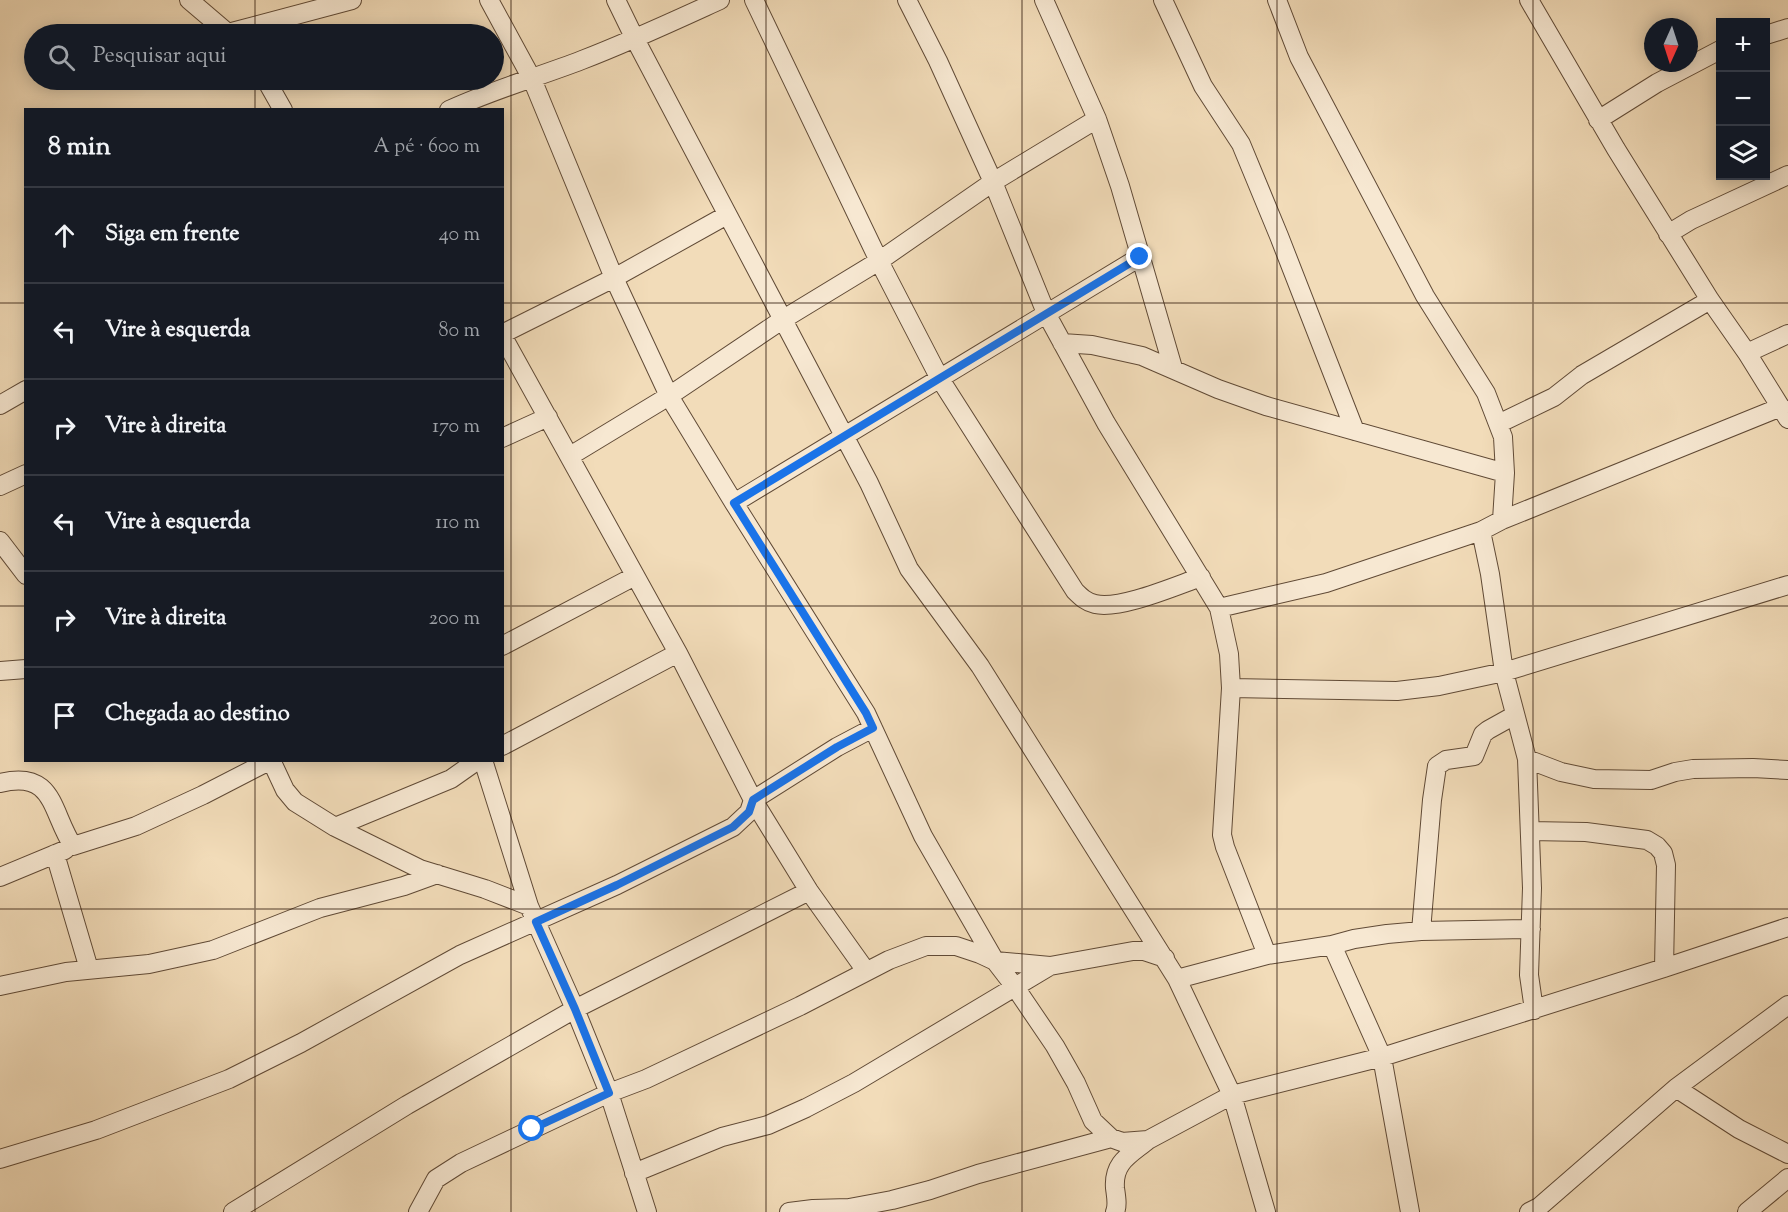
<!DOCTYPE html>
<html lang="pt">
<meta charset="utf-8">
<style>
:root{--surface:#171b24;--page:#20242c;--text:#f1f3f6;--muted:#9ea1a6;--line:#363941}
body{margin:0;font-family:"Sorts Mill Goudy",serif;background:var(--page);color:var(--text)}
.controls{position:absolute;right:18px;top:18px;display:grid;overflow:hidden;border-radius:0px;box-shadow:0 3px 15px #0003}
.controls button{width:54px;height:54px;display:grid;place-items:center;padding:0;border:0;border-bottom:2px solid var(--line);background:var(--surface);color:var(--text);font:30px sans-serif}
.compass{position:absolute;left:1644px;top:18px;width:54px;height:54px;border-radius:50%;background:var(--surface);box-shadow:0 3px 15px #0003;rotate:183deg}
.stop{position:absolute;width:18px;height:18px;margin:-14px;border:4px solid #1a73e8;border-radius:50%;background:#fff}
.stop.end{background:#1a73e8;border-color:#fff;box-shadow:0 2px 6px #0008}
.list{margin:0;padding:0;list-style:none}
h2{display:flex;justify-content:space-between;align-items:center;height:78px;margin:0;padding:0 24px;font-size:26px}
h2 small{font-size:20px;font-weight:400;color:var(--muted)}
.list li{display:grid;grid-template-columns:39px 1fr auto;gap:18px;align-items:center;box-sizing:border-box;height:96px;padding:0 24px;border-top:2px solid var(--line)}
.list b{display:block;font-size:22px;white-space:nowrap}
.list em{font-size:20px;font-style:normal;color:var(--muted)}
.icon{flex:none;width:33px;height:33px;fill:none;stroke:currentColor;stroke-width:2;stroke-linecap:round;stroke-linejoin:round}
.map{position:relative;flex:none;width:1788px;height:1212px;overflow:hidden}
.search{position:absolute;background:var(--surface);box-shadow:0 3px 15px #0003;left:24px;top:24px;width:480px;height:66px;display:flex;align-items:center;gap:15px;box-sizing:border-box;padding:0 21px;border-radius:33px;color:var(--muted);font-size:22px}
.panel{position:absolute;background:var(--surface);box-shadow:0 3px 15px #0003;left:24px;top:108px;width:480px;height:654px;border-radius:0px}
.map>svg:first-child{display:block}
.lines{fill:none;stroke-linecap:round;stroke-linejoin:round}
.street-casing{stroke:#604a36;stroke-width:20}
.street{stroke:#f7e8d2;stroke-width:18}
.route{stroke:#1a73e8;stroke-width:8}
.grid{fill:none;stroke:#30190b;stroke-width:1.5;stroke-opacity:0.55}
</style>
<div class="map">
<svg width="1788" height="1212" viewBox="0 0 1788 1212">
<rect width="100%" height="100%" fill="#f2dcb9"/>
<filter id="stains"><feTurbulence type="fractalNoise" baseFrequency=".00333" numOctaves="4"/><feColorMatrix values="0 0 0 0 .2 0 0 0 0 .09 0 0 0 0 .02 0 0 0 .5 -.17"/></filter>
<radialGradient id="worn" r=".72"><stop offset=".6" stop-color="#630" stop-opacity="0"/><stop offset="1" stop-color="#630" stop-opacity=".3"/></radialGradient>
<g class="lines">
<defs>
<path id="street" d="M189 0 229 34
M489 0 532 79 614 278 669 396 734 503 866 713 923 836 995 961 1015 987 1055 1046 1076 1083 1093 1121 1111 1138
M616 0 635 39 869 483 909 569 980 666 1177 979 1232 1095 1266 1212
M754 0 879 261 940 379 1075 591C1081 597 1086 602 1095 604 1120 610 1175 586 1201 577
M907 0 938 61 993 182 1046 313 1106 423 1219 608 1229 654 1231 688 1222 835 1225 847 1267 955
M1044 0 1097 119 1120 186 1173 368
M1163 0 1203 86 1241 144 1279 236 1355 431
M1277 0 1299 57 1425 296 1486 393 1503 437 1505 473 1502 520 1481 531 1490 574 1504 672 1527 759 1532 888 1529 975 1534 1010
M1529 0 1616 149 1710 300 1747 353 1788 419
M228 33 352 0
M1766 35 1788 28
M266 80 283 110
M449 110C492 90 538 77 582 60 629 42 674 21 720 0
M1598 120 1657 83 1720 50
M1668 234 1691 220 1788 175
M502 334 614 278 727 215
M502 335 678 653 753 800 809 891 866 971
M1062 343 1092 345 1142 356 1218 389 1266 406 1505 473
M1747 353 1788 334
M0 405 26 390
M1498 424 1554 397 1582 375 1710 300
M502 438 548 417
M570 456 669 396 782 320 879 261 993 182 1097 119
M0 486 26 474
M734 503 1140 257
M1502 520 1781 407
M0 541 26 575
M1219 608 1326 583 1481 531
M502 646 635 576
M0 671 26 669
M1231 688 1397 691 1439 686 1504 672 1788 585
M502 746 678 653
M1527 759 1561 772 1594 779 1651 780 1675 772 1693 769 1753 768 1788 770
M271 760 285 790 295 802 335 827 420 869 485 889 529 906 575 1009 609 1093 647 1212
M483 760 529 906
M0 783C55 769 51 813 73 846L136 826 203 795 271 760
M335 827 451 779 478 760
M1530 831 1586 832 1647 840 1657 846 1663 853 1666 865 1664 968
M55 854 89 969
M0 877 65 850
M1421 931 1432 800 1437 766 1446 760 1474 756 1483 734 1488 730 1515 715
M1332 945 1382 1057 1410 1212
M1177 979 1267 955 1332 945 1354 939 1387 934 1421 931 1531 929
M0 986 66 972 149 964 213 950 320 908 404 886 437 874
M1676 1088 1739 1129 1788 1154
M0 1159 96 1130 229 1079 301 1043 460 955 617 885 733 827 749 812 753 800 837 747 873 728
M634 1173 722 1137 768 1125 806 1108 854 1083 1050 966
M233 1212 407 1105 575 1009 809 891
M418 1212 436 1179 461 1163 609 1093 646 1079 800 1006 889 960 926 946H956L980 954 995 961 1050 966 1133 951H1144L1165 958
M789 1212 813 1209 849 1208 892 1200 930 1190 978 1174 1111 1138 1122 1142 1148 1140 1232 1095 1382 1057 1664 968 1788 927
M1115 1212C1118 1205 1116 1196 1115 1188 1113 1162 1130 1155 1148 1140
M1529 1212 1539 1207 1676 1088 1788 1005
M1747 1212 1788 1178"/>
</defs>
<use href="#street" class="street-casing"/>
<use href="#street" class="street"/>
</g>
<g class="lines">
<path class="route" d="M532 1129 609 1093 575 1009 536 922 617 885 733 827 749 812 753 800 837 747 873 728 866 713 734 503 1140 257"/>
</g>
<path class="grid" d="M255 0V34M511 0V1212M766 0V1212M1022 0V1212M1277 0V1212M1533 0V1212M255 80V110M0 303H26M502 303H1788M0 606H26M502 606H1788M255 760V1212M0 909H1788"/>
<rect width="100%" height="100%" filter="url(#stains)"/>
<rect width="100%" height="100%" fill="url(#worn)"/>
</svg>
<div class="controls">
<button>+</button>
<button>−</button>
<button><svg class="icon" aria-label="layers" viewBox="0 0 24 24"><path d="M12 4l9 5-9 5-9-5zM3 14l9 5 9-5"/></svg></button>
</div>
<svg class="compass" viewBox="-18 -18 36 36"><path d="M0-13l5 13h-10z" fill="#e53935"/><path d="M0 13l5-13h-10z" fill="#9ea1a6"/></svg>
<div class="stop" style="left:532px;top:1129px"></div>
<div class="stop end" style="left:1140px;top:257px"></div>
<div class="search"><svg class="icon" aria-label="search" viewBox="0 0 24 24"><circle cx="10" cy="10" r="6"/><path d="M15 15l6 6"/></svg>Pesquisar aqui</div>
<section class="panel">
<h2>8 min<small>A pé · 600 m</small></h2>
<ul class="list">
<li><svg class="icon" aria-label="ahead" viewBox="0 0 24 24"><path d="M12 20V5M6 11l6-6 6 6"/></svg><div><b>Siga em frente</b></div><em>40 m</em></li>
<li><svg class="icon" aria-label="left" viewBox="0 0 24 24"><path d="M17 20v-9H6M10 6l-5 5 5 5"/></svg><div><b>Vire à esquerda</b></div><em>80 m</em></li>
<li><svg class="icon" aria-label="right" viewBox="0 0 24 24"><path d="M7 20v-9h11M14 6l5 5-5 5"/></svg><div><b>Vire à direita</b></div><em>170 m</em></li>
<li><svg class="icon" aria-label="left" viewBox="0 0 24 24"><path d="M17 20v-9H6M10 6l-5 5 5 5"/></svg><div><b>Vire à esquerda</b></div><em>110 m</em></li>
<li><svg class="icon" aria-label="right" viewBox="0 0 24 24"><path d="M7 20v-9h11M14 6l5 5-5 5"/></svg><div><b>Vire à direita</b></div><em>200 m</em></li>
<li><svg class="icon" aria-label="arrive" viewBox="0 0 24 24"><path d="M6 21V4h12l-3 4 3 4H6"/></svg><div><b>Chegada ao destino</b></div></li>
</ul>
</section>
</div>
